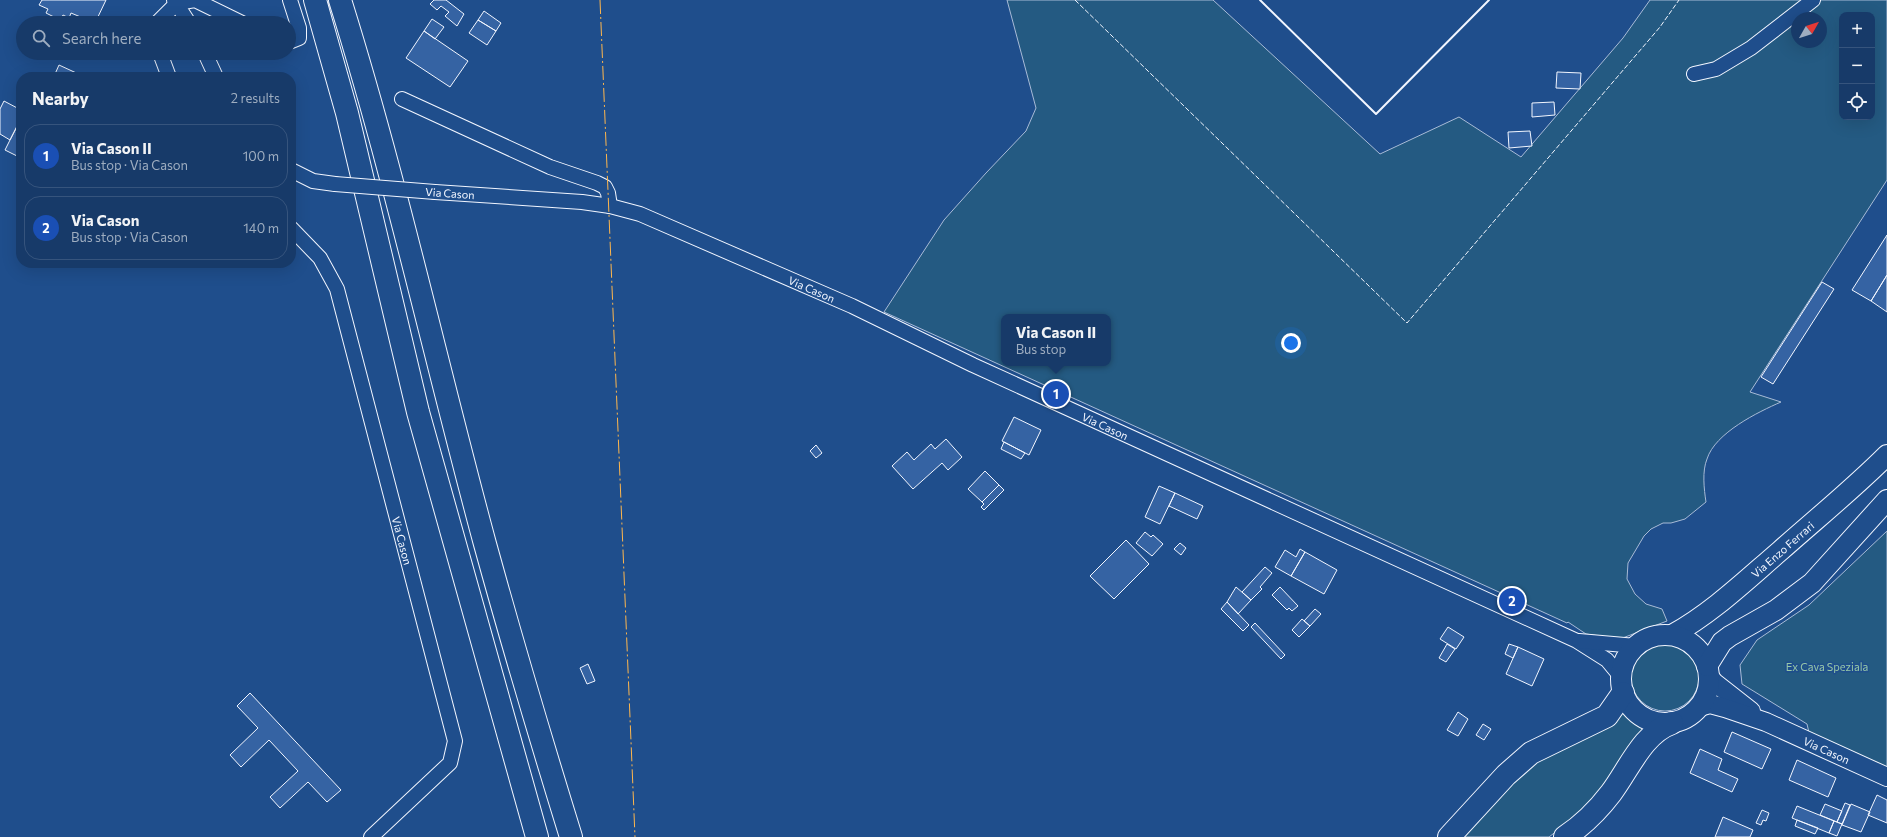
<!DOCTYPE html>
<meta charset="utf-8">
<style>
:root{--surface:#173a69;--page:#244571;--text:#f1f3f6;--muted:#9eadc0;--line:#36547d;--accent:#ffb74d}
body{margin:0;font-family:Commissioner,sans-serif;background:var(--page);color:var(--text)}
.controls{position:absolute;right:12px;top:12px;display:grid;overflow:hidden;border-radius:8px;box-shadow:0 4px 16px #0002}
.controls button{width:36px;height:36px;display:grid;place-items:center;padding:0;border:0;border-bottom:1px solid var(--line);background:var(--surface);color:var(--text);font:20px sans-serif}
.compass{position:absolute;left:1791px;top:12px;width:36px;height:36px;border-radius:50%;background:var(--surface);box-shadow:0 4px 16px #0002;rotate:51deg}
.you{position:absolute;left:1291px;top:343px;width:14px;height:14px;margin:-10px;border:3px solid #fff;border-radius:50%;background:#1a73e8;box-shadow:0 0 0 6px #1a73e833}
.badge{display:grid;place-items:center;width:26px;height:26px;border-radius:50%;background:var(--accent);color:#fff;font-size:13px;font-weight:700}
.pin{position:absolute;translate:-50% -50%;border:2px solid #fff;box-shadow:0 1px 4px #0006}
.popup{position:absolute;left:1001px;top:314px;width:110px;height:52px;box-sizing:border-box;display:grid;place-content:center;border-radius:8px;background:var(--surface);filter:drop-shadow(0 1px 3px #0005);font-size:13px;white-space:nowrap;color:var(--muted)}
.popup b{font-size:15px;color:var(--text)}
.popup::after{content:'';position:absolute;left:50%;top:100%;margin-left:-8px;border:8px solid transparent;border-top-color:var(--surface)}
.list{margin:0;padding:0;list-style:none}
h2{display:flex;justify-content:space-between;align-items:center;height:52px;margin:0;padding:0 16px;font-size:17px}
h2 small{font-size:13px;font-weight:400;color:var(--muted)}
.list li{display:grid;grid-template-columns:26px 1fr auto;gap:12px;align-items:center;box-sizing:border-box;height:64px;margin:0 8px 8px;padding:0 8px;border:1px solid var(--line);border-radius:16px}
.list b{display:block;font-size:15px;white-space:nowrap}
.list p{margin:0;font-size:13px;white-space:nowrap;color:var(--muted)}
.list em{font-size:13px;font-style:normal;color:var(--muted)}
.icon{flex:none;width:22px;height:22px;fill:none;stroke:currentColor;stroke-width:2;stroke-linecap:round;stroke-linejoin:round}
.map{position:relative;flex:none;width:1887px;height:837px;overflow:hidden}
.search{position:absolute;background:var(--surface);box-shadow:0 4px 16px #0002;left:16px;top:16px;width:280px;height:44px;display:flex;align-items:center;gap:10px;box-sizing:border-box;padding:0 14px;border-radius:22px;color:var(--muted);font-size:15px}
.panel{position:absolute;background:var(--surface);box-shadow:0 4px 16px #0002;left:16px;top:72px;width:280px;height:196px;border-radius:16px}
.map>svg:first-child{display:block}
.green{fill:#245a82;stroke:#a8bbd7;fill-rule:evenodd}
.building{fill:#3563a3;stroke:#f2f6ff}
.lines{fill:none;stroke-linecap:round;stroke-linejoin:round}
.minor-casing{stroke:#f2f6ff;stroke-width:16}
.tertiary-casing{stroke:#f2f6ff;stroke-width:20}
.secondary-casing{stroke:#f2f6ff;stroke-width:22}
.trunk-casing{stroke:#f2f6ff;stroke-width:24}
.minor{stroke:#1f4e8c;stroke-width:14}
.tertiary{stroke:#1f4e8c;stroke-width:18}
.secondary{stroke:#1f4e8c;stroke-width:20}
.trunk{stroke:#1f4e8c;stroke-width:22}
.minor-bridge-casing{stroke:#f2f6ff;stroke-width:16;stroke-linecap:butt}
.minor-bridge{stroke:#1f4e8c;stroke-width:14}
.fence{stroke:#f2f6ff;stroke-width:1;stroke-dasharray:5 2;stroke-linecap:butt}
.wall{stroke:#f2f6ff;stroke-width:2}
.power{stroke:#ffb74d;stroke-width:1;stroke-dasharray:14 3 2 3;stroke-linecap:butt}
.labels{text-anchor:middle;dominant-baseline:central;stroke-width:3;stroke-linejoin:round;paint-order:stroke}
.street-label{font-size:11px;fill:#f2f6ff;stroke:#1f4e8c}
.park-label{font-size:11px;fill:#97c8a6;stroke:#1f4e8c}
</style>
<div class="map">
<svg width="1887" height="837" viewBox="0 0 1887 837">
<rect width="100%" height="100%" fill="#1f4e8c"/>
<path class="green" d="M1007 0H1213L1380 154 1459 117 1521 157 1623 38 1650 0H1887V180L1750 392 1781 402C1758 412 1715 433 1707 459 1702 471 1704 489 1706 502L1685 519 1671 523H1663L1651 529 1644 536 1628 563 1627 579 1635 594 1646 604 1662 609 1667 621 1620 639 1586 634 1568 622 1567 623 884 312 944 220 986 173 1026 131 1036 108ZM1842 15H1872V117H1842ZM1797 18H1821V42H1797ZM1004 317H1108V363H1004Z
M1887 531V769L1810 737 1807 724 1742 684 1740 665 1757 640 1809 605Z
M1631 677a34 34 0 1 1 68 0a34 34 0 1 1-68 0Z
M1621 707 1633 718 1646 726 1621 768 1580 813 1549 837H1459L1517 775Z"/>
<path class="building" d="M42 0H106L95 23 71 13 69 18 63 15 60 20 46 13 48 9 39 5Z
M434 0H446L464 14 457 26 445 16 449 12 441 6 437 10 430 4Z
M484 11 501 23 496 31 478 20Z
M432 19 444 27 435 39 424 31Z
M478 20 496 31 487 45 469 33Z
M424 31 468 61 450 87 406 58Z
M59 65 85 77H61L55 74Z
M1557 72 1581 73 1580 89 1556 88Z
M4 101 21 110V119L10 140 0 134V109Z
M1554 102 1555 115 1532 117V103Z
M19 122 21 123V158L5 150Z
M1530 131 1532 146 1509 148 1508 132Z
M1887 235V275L1871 301 1852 290Z
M1887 275V312L1871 301Z
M1822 282 1834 289 1773 384 1761 377Z
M1014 417 1041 430 1029 455 1002 441Z
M946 439 962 457 948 470 942 463 913 489 892 466 907 452 914 460 931 444 935 449Z
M1004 442 1025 453 1021 459 1001 449Z
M816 445 822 453 816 458 810 451Z
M985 471 999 485 982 502 968 489Z
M999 485 1004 490 984 510 981 507 984 504 982 502Z
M1159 486 1175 493 1160 524 1145 517Z
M1175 493 1203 506 1197 519 1169 506Z
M1145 532 1151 537 1153 535 1163 544 1152 556 1136 543Z
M1126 540 1149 564 1114 599 1090 576Z
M1180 543 1186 548 1181 555 1174 549Z
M1300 549 1305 552 1291 576 1275 567 1285 550 1296 557Z
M1305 552 1337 570 1324 594 1291 576Z
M1265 567 1272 573 1260 587 1262 589 1251 600 1242 592Z
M1236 587 1251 600 1238 614 1227 602Z
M1280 587 1298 606 1292 611 1289 608 1287 610 1272 595Z
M1227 602 1249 625 1243 631 1221 609Z
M1315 609 1321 614 1310 626 1304 621Z
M1302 619 1310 626 1299 637 1292 630Z
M1255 623 1285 655 1281 659 1251 627Z
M1448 627 1464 637 1456 649 1440 639Z
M1447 644 1455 649 1446 662 1439 658Z
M1509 644 1518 647 1513 658 1505 654Z
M1518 647 1544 659 1532 686 1506 674Z
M588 664 595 681 587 684 580 668Z
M250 693 341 790 327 802 308 782 280 808 270 797 298 771 269 740 241 767 230 755 258 728 237 706Z
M1458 712 1468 719 1458 736 1447 730Z
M1483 724 1491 729 1484 740 1476 735Z
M1732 732 1771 749 1762 769 1724 752Z
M1700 749 1722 759 1718 770 1738 779 1732 792 1690 773Z
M1797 760 1836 778 1828 797 1789 780Z
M1877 795 1887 800V823L1868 815Z
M1845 803 1850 805 1842 824 1837 822Z
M1825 804 1842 811 1837 822 1820 815Z
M1851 804 1870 812 1861 832 1842 825Z
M1797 806 1834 821 1829 833 1792 818Z
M1762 810 1769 813 1766 821 1763 820 1761 825 1756 823Z
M1723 817 1753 830 1750 837H1715Z
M1797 820 1818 828 1815 834 1795 826Z
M1834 821 1842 824 1837 836 1829 833Z"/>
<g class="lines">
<defs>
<g id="minor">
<path d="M174 0 189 23"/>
<path d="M157 23 177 3 195 0 242 23"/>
<path d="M289 42 299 38V28L290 0"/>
<path d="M160 53 169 77"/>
<path d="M205 53 216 77"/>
<path d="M1694 74 1716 69 1751 48 1813 0"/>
<path d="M402 99 550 167 597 183 605 187 608 193 610 206"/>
<path d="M291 170 313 181 335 184"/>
<path id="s1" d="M435 192 582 202 610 206 640 214 852 306 973 365 1577 641 1607 660 1621 677"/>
<path id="s2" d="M291 228 320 258 337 289 455 741 450 763 371 837"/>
<path d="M1579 641 1636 646"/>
</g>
<g id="tertiary">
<path d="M1709 676 1714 682 1751 711"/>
<path id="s3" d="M1699 707 1710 704 1725 708 1766 722 1887 777"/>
</g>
<g id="secondary">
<path id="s4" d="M1672 635C1712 613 1745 581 1780 551 1816 519 1853 489 1887 455"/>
<circle cx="1665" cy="679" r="44"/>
<path d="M1707 666 1722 642 1730 636 1776 610 1812 583 1887 500"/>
</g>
<path id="trunk" d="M315 0 347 113 418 412 537 837
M340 0C396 179 436 363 485 544 512 642 541 740 571 837
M1449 837 1506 775 1531 753 1607 716 1623 693
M1565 837C1583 825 1598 810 1611 793 1629 769 1643 733 1672 723"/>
</defs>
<use href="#minor" class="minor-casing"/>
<use href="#tertiary" class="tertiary-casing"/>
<use href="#secondary" class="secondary-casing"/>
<use href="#trunk" class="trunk-casing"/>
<use href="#minor" class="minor"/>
<use href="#tertiary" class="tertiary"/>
<use href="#secondary" class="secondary"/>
<use href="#trunk" class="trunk"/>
<defs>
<path id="minor-bridge" d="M335 184 435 192"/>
</defs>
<use href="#minor-bridge" class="minor-bridge-casing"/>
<use href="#minor-bridge" class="minor-bridge"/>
<path class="fence" d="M1075 0 1407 323 1660 27 1679 0"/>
<path class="wall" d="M1260 0 1376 114 1489 0"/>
<path class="power" d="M600 0 635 837"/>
</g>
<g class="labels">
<g class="street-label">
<text transform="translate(450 193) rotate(4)">Via Cason</text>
<text stroke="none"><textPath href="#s1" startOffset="394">Via Cason</textPath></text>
<text stroke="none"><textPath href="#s1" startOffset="718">Via Cason</textPath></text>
<text stroke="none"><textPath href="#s2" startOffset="337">Via Cason</textPath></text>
<text stroke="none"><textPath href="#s4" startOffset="140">Via Enzo Ferrari</textPath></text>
<text stroke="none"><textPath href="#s3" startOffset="137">Via Cason</textPath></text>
</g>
<g class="park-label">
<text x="1827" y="666">Ex Cava Speziala</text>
</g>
</g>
</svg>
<div class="controls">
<button>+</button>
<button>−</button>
<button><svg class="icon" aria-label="locate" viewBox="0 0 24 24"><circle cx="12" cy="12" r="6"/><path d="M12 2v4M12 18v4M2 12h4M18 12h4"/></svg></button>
</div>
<svg class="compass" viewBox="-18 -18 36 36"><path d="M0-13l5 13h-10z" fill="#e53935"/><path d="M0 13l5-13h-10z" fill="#9eadc0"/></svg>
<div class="you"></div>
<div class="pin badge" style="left:1056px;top:394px;background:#1a4fb4">1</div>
<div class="popup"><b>Via Cason II</b>Bus stop</div>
<div class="pin badge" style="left:1512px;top:601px;background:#1a4fb4">2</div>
<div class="search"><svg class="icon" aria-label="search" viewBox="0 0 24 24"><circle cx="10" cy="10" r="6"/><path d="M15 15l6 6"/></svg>Search here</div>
<section class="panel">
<h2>Nearby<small>2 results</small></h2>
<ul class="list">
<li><span class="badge" style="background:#1a4fb4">1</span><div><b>Via Cason II</b><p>Bus stop · Via Cason</p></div><em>100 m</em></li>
<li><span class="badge" style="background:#1a4fb4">2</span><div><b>Via Cason</b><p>Bus stop · Via Cason</p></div><em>140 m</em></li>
</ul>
</section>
</div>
